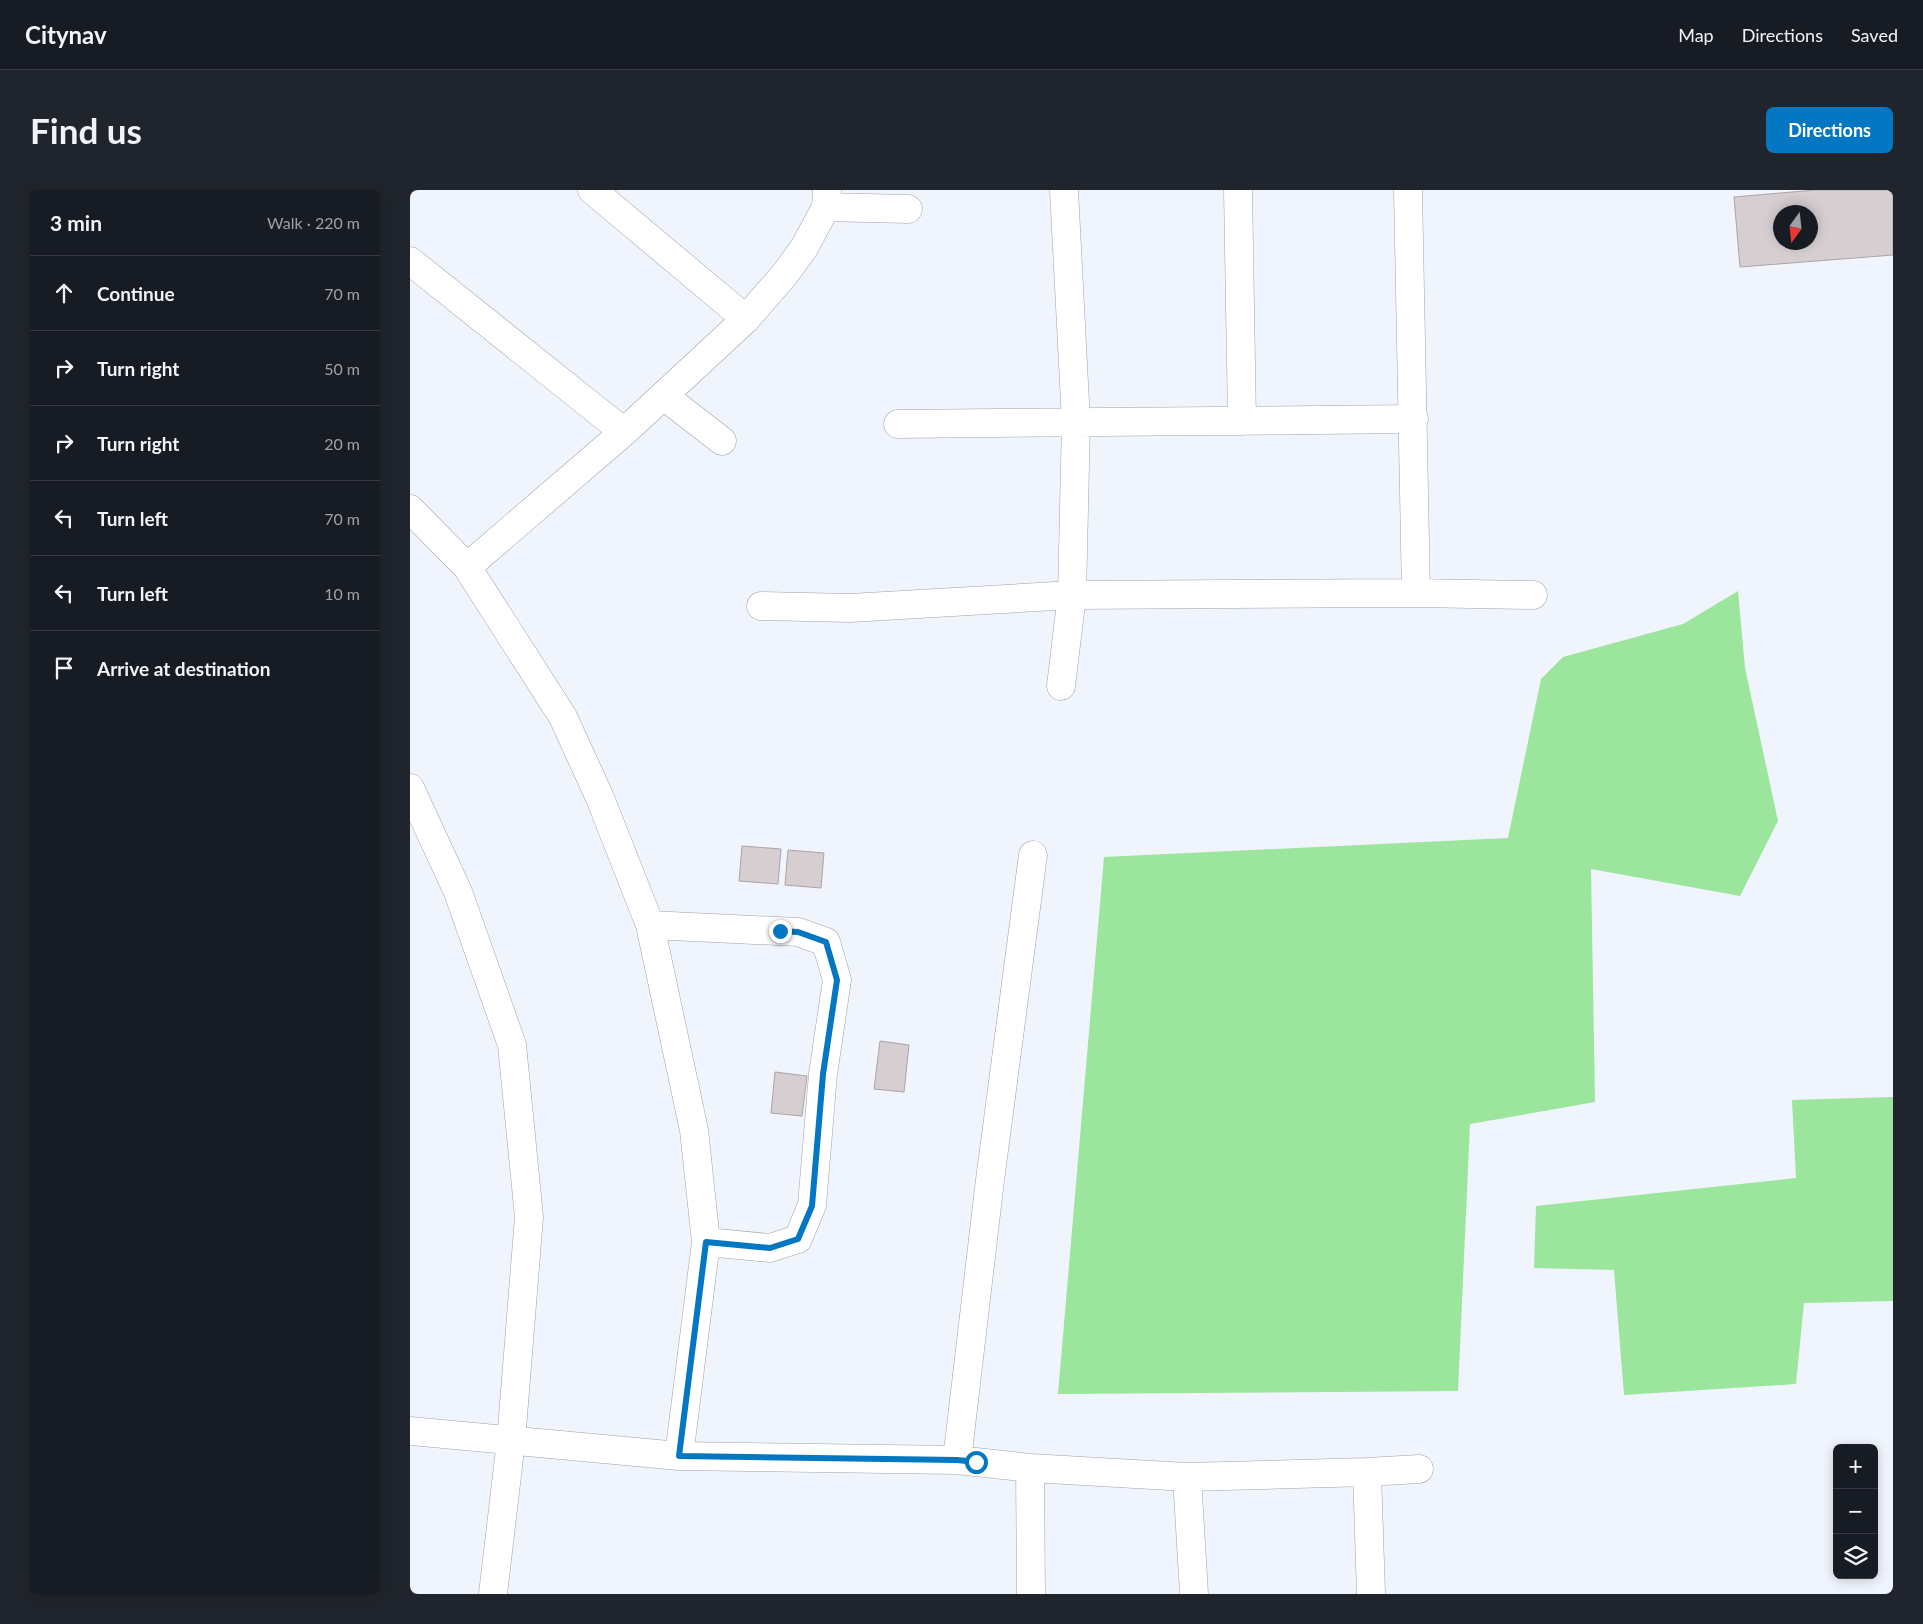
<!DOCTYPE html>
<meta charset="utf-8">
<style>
:root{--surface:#171b24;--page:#20242c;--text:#f1f3f6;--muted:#9ea1a6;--line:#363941;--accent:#0377c1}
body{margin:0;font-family:Lato,sans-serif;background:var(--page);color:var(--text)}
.controls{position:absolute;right:15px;bottom:15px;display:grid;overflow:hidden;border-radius:8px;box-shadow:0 2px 12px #0003}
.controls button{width:45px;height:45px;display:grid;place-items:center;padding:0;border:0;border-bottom:1px solid var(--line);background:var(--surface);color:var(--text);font:25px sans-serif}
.compass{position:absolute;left:1363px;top:15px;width:45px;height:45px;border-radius:50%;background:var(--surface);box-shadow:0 2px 12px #0003;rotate:195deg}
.stop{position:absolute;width:15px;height:15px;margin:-11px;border:4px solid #0377c1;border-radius:50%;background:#fff}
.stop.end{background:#0377c1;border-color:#fff;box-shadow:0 1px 5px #0008}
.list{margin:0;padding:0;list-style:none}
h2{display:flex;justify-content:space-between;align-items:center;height:65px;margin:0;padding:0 20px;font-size:21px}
h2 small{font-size:16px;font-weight:400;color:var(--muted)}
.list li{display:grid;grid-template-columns:32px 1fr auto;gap:15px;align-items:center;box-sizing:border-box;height:75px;padding:0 20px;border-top:1px solid var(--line)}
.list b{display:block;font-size:19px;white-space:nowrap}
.list em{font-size:16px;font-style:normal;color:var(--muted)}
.icon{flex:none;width:28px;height:28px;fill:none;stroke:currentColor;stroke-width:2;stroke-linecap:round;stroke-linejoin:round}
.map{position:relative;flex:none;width:1483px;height:1404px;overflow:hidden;border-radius:8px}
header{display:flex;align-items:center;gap:30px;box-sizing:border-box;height:70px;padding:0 25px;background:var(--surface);border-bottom:1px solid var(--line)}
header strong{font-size:24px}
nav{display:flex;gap:28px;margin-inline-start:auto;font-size:18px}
.intro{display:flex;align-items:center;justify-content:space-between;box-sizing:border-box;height:120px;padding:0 30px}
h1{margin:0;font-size:35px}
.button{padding:12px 22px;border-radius:8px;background:var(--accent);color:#fff;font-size:18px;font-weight:700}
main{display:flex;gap:30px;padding:0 30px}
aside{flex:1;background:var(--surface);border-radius:8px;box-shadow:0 2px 12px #0003}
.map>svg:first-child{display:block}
.green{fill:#9be59d}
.building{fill:#d7ced2;stroke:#aba3a7;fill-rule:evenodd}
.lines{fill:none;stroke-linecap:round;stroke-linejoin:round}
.minor-casing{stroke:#9ea2aa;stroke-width:29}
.minor{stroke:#fff;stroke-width:28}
.route{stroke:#0377c1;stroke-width:6}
</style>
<header>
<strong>Citynav</strong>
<nav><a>Map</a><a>Directions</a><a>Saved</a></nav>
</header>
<div class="intro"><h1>Find us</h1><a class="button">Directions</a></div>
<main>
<aside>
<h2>3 min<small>Walk · 220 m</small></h2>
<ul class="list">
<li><svg class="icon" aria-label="ahead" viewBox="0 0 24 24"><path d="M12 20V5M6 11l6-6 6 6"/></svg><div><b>Continue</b></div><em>70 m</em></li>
<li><svg class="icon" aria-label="right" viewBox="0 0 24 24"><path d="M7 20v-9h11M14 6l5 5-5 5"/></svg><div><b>Turn right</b></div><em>50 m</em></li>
<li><svg class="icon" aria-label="right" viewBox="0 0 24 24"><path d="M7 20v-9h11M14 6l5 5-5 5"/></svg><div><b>Turn right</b></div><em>20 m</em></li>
<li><svg class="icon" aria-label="left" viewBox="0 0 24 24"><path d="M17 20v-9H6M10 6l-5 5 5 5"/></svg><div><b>Turn left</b></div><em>70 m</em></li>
<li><svg class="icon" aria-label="left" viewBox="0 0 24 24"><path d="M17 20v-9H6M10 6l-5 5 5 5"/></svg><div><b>Turn left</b></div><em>10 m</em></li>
<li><svg class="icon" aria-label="arrive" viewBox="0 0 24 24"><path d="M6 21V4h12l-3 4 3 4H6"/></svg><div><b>Arrive at destination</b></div></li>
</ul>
</aside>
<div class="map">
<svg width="1483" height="1404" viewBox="0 0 1483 1404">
<rect width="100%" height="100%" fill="#f0f4fc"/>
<path class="green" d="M1328 401 1335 478 1368 631 1330 706 1181 679 1185 912 1060 934 1048 1201 648 1204 694 667 1098 648 1131 489 1153 467 1273 434Z
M1483 907V1111L1394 1113 1386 1194 1214 1205 1204 1080 1124 1078 1126 1016 1386 988 1382 910Z"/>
<path class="building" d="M1405 0H1483V65L1330 77 1324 7ZM1370 22H1400V52H1370Z
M332 656 371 659 368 694 329 691Z
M378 660 414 663 411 698 375 695Z
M470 851 499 855 494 902 464 899Z
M365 882 397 886 392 926 361 923Z"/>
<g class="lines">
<defs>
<path id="minor" d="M182 0 336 129
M828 0 832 231
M998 0 1006 403
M416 17 498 19
M0 71 214 242
M254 206 312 251
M488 234 1004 229
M0 319 57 377 153 527 190 608 240 735 284 940 296 1052 269 1266
M57 377 214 242 336 129 375 84 394 58 416 17 417 0
M351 416 440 418 662 405 1006 403 1123 405
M651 496 662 405 666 232 654 0
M0 598 48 702 102 855 119 1027 101 1251 83 1404
M240 735 388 742 416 752 427 790 413 884 402 1015 388 1049 360 1058 296 1052
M0 1241 269 1266 547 1270 620 1278 777 1287 957 1282 1009 1279
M547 1270 580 990 623 665
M620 1278 621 1404
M957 1282 961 1404
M777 1287 784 1404"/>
</defs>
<use href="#minor" class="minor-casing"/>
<use href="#minor" class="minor"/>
</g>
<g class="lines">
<path class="route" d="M370 741 388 742 416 752 427 790 413 884 402 1016 388 1049 360 1058 296 1052 269 1266 547 1270 566 1272"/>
</g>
</svg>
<div class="controls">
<button>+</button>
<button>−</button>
<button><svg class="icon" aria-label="layers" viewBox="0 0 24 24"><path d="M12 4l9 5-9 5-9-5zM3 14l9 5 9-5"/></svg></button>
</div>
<svg class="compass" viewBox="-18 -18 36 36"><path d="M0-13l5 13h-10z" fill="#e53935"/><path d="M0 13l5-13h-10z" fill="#9ea1a6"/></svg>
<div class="stop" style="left:566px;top:1272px"></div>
<div class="stop end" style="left:370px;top:741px"></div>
</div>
</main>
